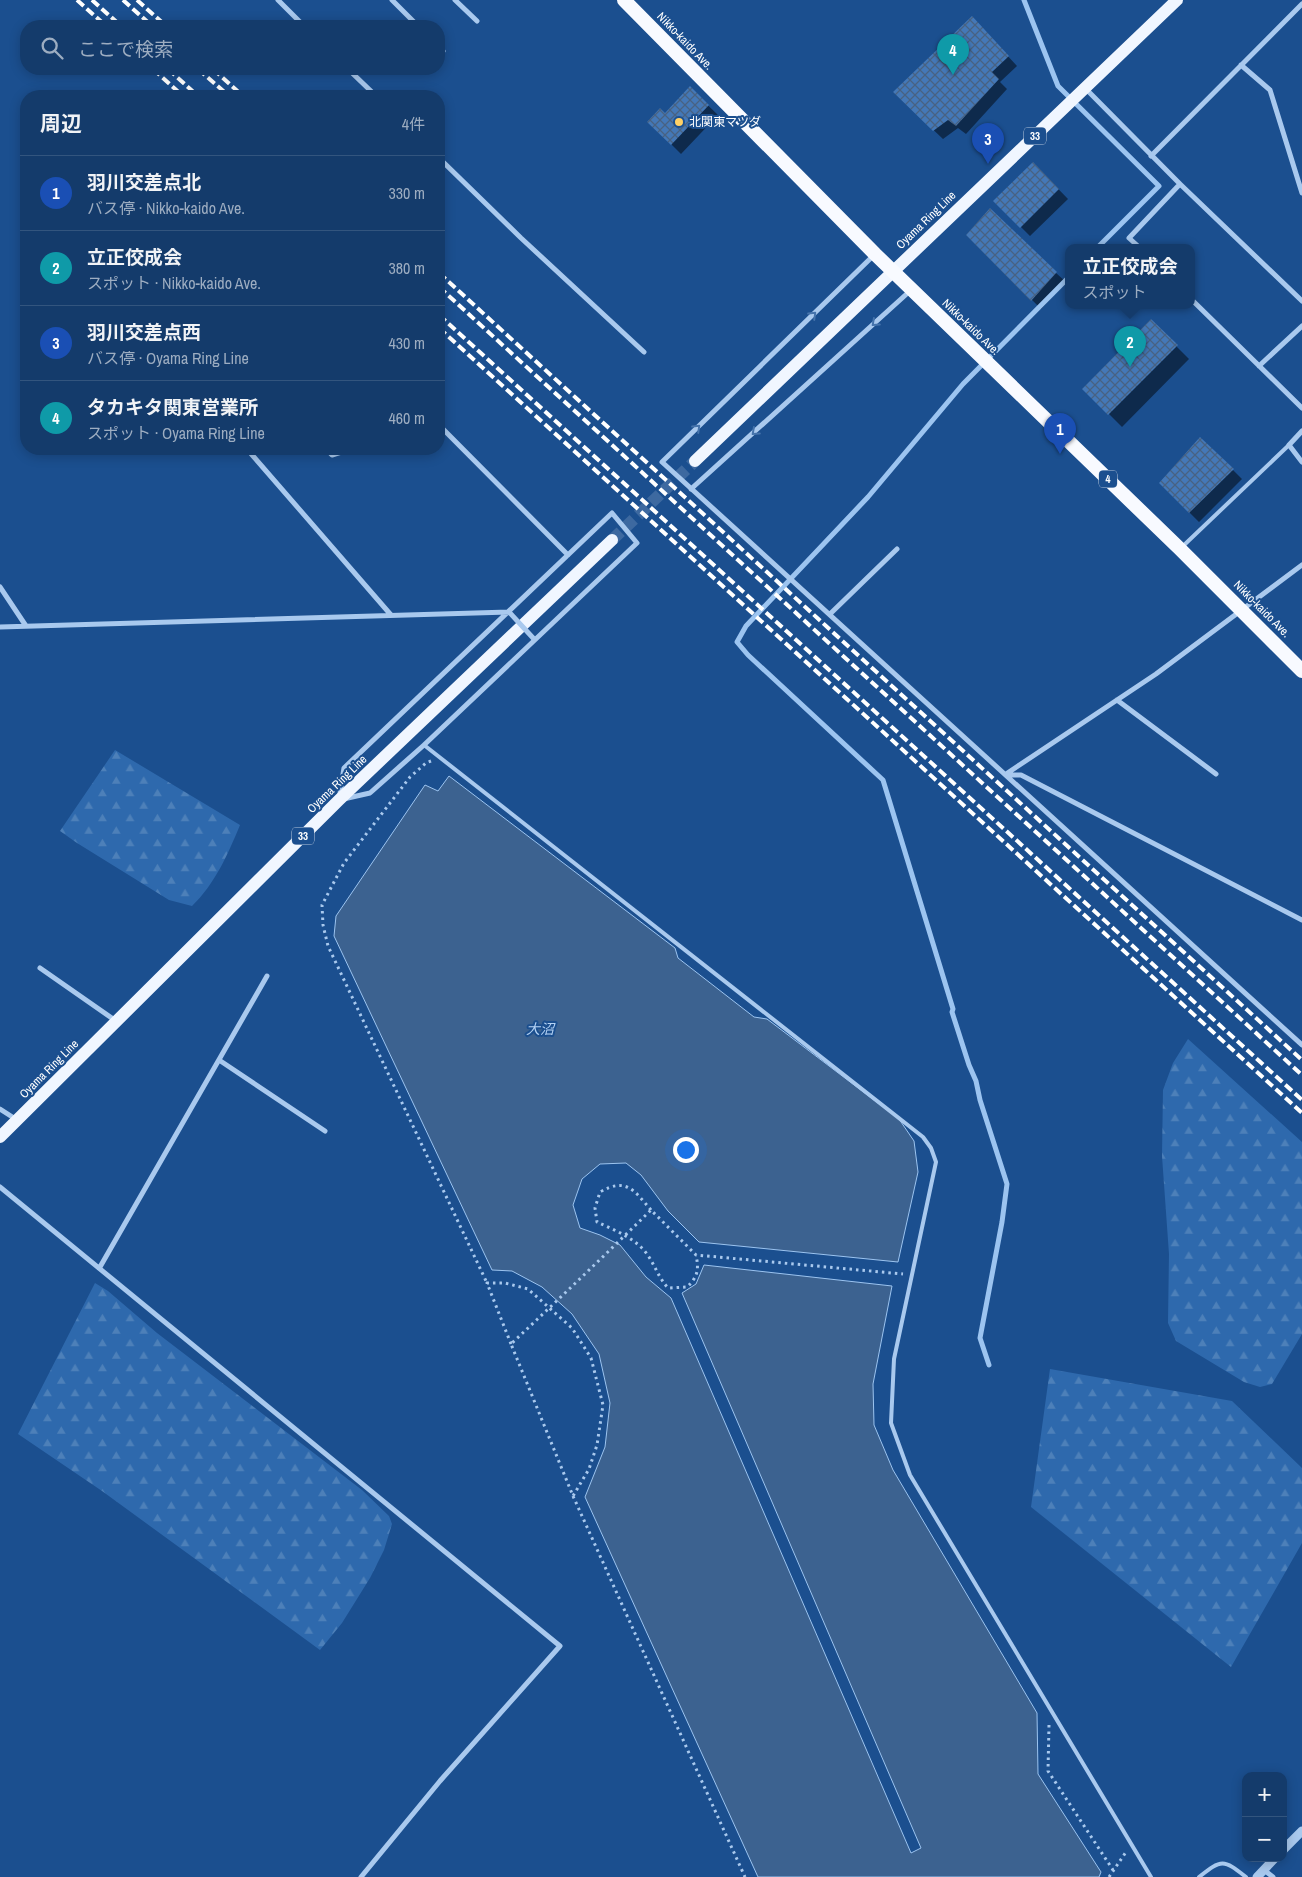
<!DOCTYPE html>
<html lang="ja">
<meta charset="utf-8">
<style>
:root{--surface:#143b6b;--page:#1d4271;--text:#f1f3f6;--muted:#9dadc1;--line:#33557e;--accent:#e797bd}
body{margin:0;font-family:"Archivo Narrow","Noto Sans JP",sans-serif;background:var(--page);color:var(--text)}
.controls{position:absolute;right:15px;bottom:15px;display:grid;overflow:hidden;border-radius:10px;box-shadow:0 2px 12px #0003}
.controls button{width:45px;height:45px;display:grid;place-items:center;padding:0;border:0;border-bottom:1px solid var(--line);background:var(--surface);color:var(--text);font:25px sans-serif}
.you{position:absolute;left:685px;top:1149px;width:18px;height:18px;margin:-12px;border:4px solid #fff;border-radius:50%;background:#1a73e8;box-shadow:0 0 0 8px #1a73e833}
.badge{display:grid;place-items:center;width:32px;height:32px;border-radius:50%;background:var(--accent);color:#fff;font-size:16px;font-weight:700}
.pin{position:absolute;translate:-50% -41px;filter:drop-shadow(0 1px 2px #0008)}
.pin::after{content:'';position:absolute;top:26px;width:18px;height:15px;background:inherit;clip-path:polygon(0 0,100% 0,50% 100%)}
.popup{position:absolute;left:1065px;top:244px;width:130px;height:65px;box-sizing:border-box;display:grid;place-content:center;border-radius:10px;background:var(--surface);filter:drop-shadow(0 1px 4px #0005);font-size:16px;white-space:nowrap;color:var(--muted)}
.popup b{font-size:19px;color:var(--text)}
.popup::after{content:'';position:absolute;left:50%;top:100%;margin-left:-10px;border:10px solid transparent;border-top-color:var(--surface)}
.list{margin:0;padding:0;list-style:none}
h2{display:flex;justify-content:space-between;align-items:center;height:65px;margin:0;padding:0 20px;font-size:21px}
h2 small{font-size:16px;font-weight:400;color:var(--muted)}
.list li{display:grid;grid-template-columns:32px 1fr auto;gap:15px;align-items:center;box-sizing:border-box;height:75px;padding:0 20px;border-top:1px solid var(--line)}
.list b{display:block;font-size:19px;white-space:nowrap}
.list p{margin:0;font-size:16px;white-space:nowrap;color:var(--muted)}
.list em{font-size:16px;font-style:normal;color:var(--muted)}
.icon{flex:none;width:28px;height:28px;fill:none;stroke:currentColor;stroke-width:2;stroke-linecap:round;stroke-linejoin:round}
.map{position:relative;flex:none;width:1302px;height:1877px;overflow:hidden}
.search{position:absolute;background:var(--surface);box-shadow:0 2px 12px #0003;left:20px;top:20px;width:425px;height:55px;display:flex;align-items:center;gap:12px;box-sizing:border-box;padding:0 18px;border-radius:20px;color:var(--muted);font-size:19px}
.panel{position:absolute;background:var(--surface);box-shadow:0 2px 12px #0003;left:20px;top:90px;width:425px;height:365px;border-radius:20px}
.map>svg:first-child{display:block}
.forest{fill:url(#forest-firs)}
.water{fill:#3c6290;stroke:#9cc4f0}
.shadow{fill:#0007}
.lines{fill:none;stroke-linecap:round;stroke-linejoin:round}
.stream{stroke:#9cc4f0;stroke-width:5}
.building{fill:url(#building-cross-hatch)}
.primary-tunnel{stroke:#3d69a0;stroke-width:12;stroke-dasharray:12 6;stroke-linecap:butt}
.path{stroke:#a9c9ee;stroke-width:3;stroke-dasharray:2.5 4;stroke-linecap:butt}
.service{stroke:#a9c9ee;stroke-width:4}
.minor{stroke:#a9c9ee;stroke-width:5}
.tertiary{stroke:#a9c9ee;stroke-width:9}
.primary{stroke:#f0f6ff;stroke-width:12}
.trunk{stroke:#f8faff;stroke-width:14}
.rail{stroke:#fff;stroke-width:4;stroke-dasharray:9 4;stroke-linecap:butt}
.minor-bridge{stroke:#a9c9ee;stroke-width:5}
.oneway{stroke:#4674ac}
.poi-dot{fill:#ffd166;stroke:#1b4f8f;stroke-width:2}
.labels{text-anchor:middle;dominant-baseline:central;stroke-width:4;stroke-linejoin:round;paint-order:stroke}
.shield{fill:#1b4f8f;stroke:#bbcadd;stroke-width:1}
.shield-label{font-size:11px;font-weight:bold;fill:#fff}
.street-label{font-size:12px;fill:#fff;stroke:#1b4f8f}
.poi-label{font-size:12px;fill:#fff;stroke:#1b4f8f;text-anchor:start}
.water-label{font-size:14px;font-style:italic;fill:#b5d3f5;stroke:#1b4f8f}
</style>
<div class="map">
<svg width="1302" height="1877" viewBox="0 0 1302 1877">
<defs>
<pattern id="forest-firs" width="22" height="20" patternUnits="userSpaceOnUse" patternTransform="scale(1.25)"><rect width="22" height="20" fill="#2e69ad"/><path d="M5 1l3.5 6h-7zM16 11l3.5 6h-7z" fill="#4d80b9"/></pattern>
<pattern id="building-cross-hatch" width="8" height="8" patternUnits="userSpaceOnUse" patternTransform="scale(1.25)"><rect width="8" height="8" fill="#4478b7"/><path d="M0 0l8 8M0 8l8-8" fill="none" stroke="#486282"/></pattern>
</defs>
<rect width="100%" height="100%" fill="#1b4f8f"/>
<path class="forest" d="M115 750 240 825C228 854 215 884 192 906L169 900 77 843 60 831Z
M1188 1039 1302 1142V1334L1272 1384 1260 1387 1244 1382 1176 1341 1168 1323 1169 1254 1162 1156 1163 1090 1173 1063Z
M95 1283 108 1291 157 1333 362 1490 389 1516 392 1524 384 1550 370 1578 342 1623 320 1650 102 1491 18 1434Z
M1050 1369 1232 1401 1302 1468V1543L1231 1667 1031 1507Z"/>
<path class="water" d="M449 776 675 948 678 958 754 1017 767 1019 899 1119 914 1141 918 1172 898 1262 699 1242 668 1211 641 1175 626 1163 600 1164 582 1179 573 1205 580 1228 600 1235 620 1245 646 1277 671 1298 911 1853 921 1848 682 1293 696 1284 704 1265 892 1286 873 1384 874 1425 893 1470 1037 1713 1038 1774 1101 1872 1099 1877H758L585 1497 605 1447 610 1403 599 1354 572 1314 542 1287 512 1271 492 1270 334 936 336 916 425 785 438 791Z"/>
<path class="shadow" d="M981 27 1017 66 1000 82 1007 89 966 134 958 128 943 139 904 102Z
M690 88 718 115 681 154 649 122 665 115Z
M1033 163 1068 199 1030 236 995 201Z
M968 235 1056 273 1066 282 1041 309Z
M1151 321 1189 359 1122 427 1084 389Z
M1233 470 1242 479 1199 522 1160 483Z"/>
<g class="lines">
<path class="stream" d="M1024 0 1058 86 1159 186 1097 248
M989 1365 980 1338 1002 1222 1007 1184 980 1100 976 1081 969 1065 952 1012 953 1009 883 780 748 655 737 642 746 626 868 497 963 384 1069 277"/>
</g>
<path class="building" d="M972 16 1009 56 992 72 999 79 956 126 948 120 933 131 893 92Z
M690 86 709 105 671 145 647 122 660 108 665 113Z
M1033 162 1059 189 1020 228 993 201Z
M990 208 1057 272 1031 301 966 235Z
M1151 319 1178 345 1108 415 1082 389Z
M1200 437 1234 469 1189 513 1159 483Z"/>
<g class="lines">
<path class="primary-tunnel" d="M612 540 695 461"/>
<path class="path" d="M431 761 426 763 410 777 344 863 322 905 323 925 328 946 487 1283
M651 1210C634 1190 626 1177 600 1192L595 1208 597 1222C616 1231 638 1239 649 1257 656 1268 659 1278 668 1288L687 1287C698 1277 699 1269 696 1255
M511 1344 487 1283H505L528 1289 572 1328 591 1358 603 1405 597 1445 589 1469 573 1496 511 1344C558 1300 605 1255 651 1210L696 1255 903 1274
M573 1496 745 1877
M1049 1725 1048 1771 1113 1870
M1109 1877 1126 1852"/>
<path class="service" d="M1182 547 1289 445
M424 745 923 1137 931 1148 936 1162 894 1359 891 1423 910 1475 1151 1877
M1199 1877C1222 1859 1223 1859 1246 1877"/>
<path class="minor" d="M278 0 304 26
M392 0 418 26
M455 0 477 21
M439 47 443 51
M1241 65 1270 90 1302 193
M348 69 376 96
M1085 88 1180 184 1129 238 1140 248
M1151 156 1302 4
M439 158 521 238 644 352
M1180 184 1302 301
M874 255 662 462 1302 1045
M1191 299 1302 408
M1259 366 1302 326
M439 425 568 555
M1302 431 1289 445 1302 462
M247 449 391 615
M326 449 332 455 351 449
M691 489 911 290
M612 513 637 543 424 745 370 793 339 800 344 768Z
M0 587 26 626
M830 614 897 549
M0 627 509 612
M1117 700 1216 774
M1006 774 1156 674 1302 565
M1006 775H1021L1302 920
M40 968 116 1021
M219 1060 325 1131
M0 1109 17 1120
M0 1187 560 1646 440 1781 361 1877
M100 1267 267 976
M1264 1870 1273 1877"/>
<path class="tertiary" d="M1283 1850 1302 1831
M1257 1877 1275 1858"/>
<path class="primary" d="M695 461 1177 0
M0 1137 339 800 612 540"/>
<path class="trunk" d="M624 0 875 254 1180 549 1302 671"/>
<path class="rail" d="M77 0 106 26
M92 0 121 26
M123 0 152 26
M137 0 166 26
M153 69 183 96
M168 69 198 96
M198 69 229 96
M213 69 243 96
M439 273 1302 1060
M439 287 1302 1075
M439 315 1302 1100
M439 328 1302 1113"/>
<path class="minor-bridge" d="M509 612 534 639"/>
</g>
<defs><path id="oneway-chevron" d="M-2-3.5L2.5 0L-2 3.5" fill="none" stroke-width="1.6" stroke-linecap="round" stroke-linejoin="round" transform="scale(1.25)"/></defs>
<g class="oneway">
<use href="#oneway-chevron" transform="translate(813 315) rotate(-44)"/>
<use href="#oneway-chevron" transform="translate(875 323) rotate(138)"/>
<use href="#oneway-chevron" transform="translate(697 428) rotate(-44)"/>
<use href="#oneway-chevron" transform="translate(755 432) rotate(138)"/>
</g>
<circle class="poi-dot" cx="679" cy="122" r="5"/>
<g class="labels">
<g class="shield">
<rect x="1024" y="127.5" width="22" height="17" rx="4"/>
<rect x="1099" y="470.5" width="18" height="17" rx="4"/>
<rect x="292" y="827.5" width="22" height="17" rx="4"/>
</g>
<g class="shield-label">
<text x="1035" y="136">33</text>
<text x="1108" y="479">4</text>
<text x="303" y="836">33</text>
</g>
<g class="street-label">
<text transform="translate(685 41) rotate(46)">Nikko-kaido Ave.</text>
<text transform="translate(926 220) rotate(-44)">Oyama Ring Line</text>
<text transform="translate(971 327) rotate(44)">Nikko-kaido Ave.</text>
<text transform="translate(1262 609) rotate(45)">Nikko-kaido Ave.</text>
<text transform="translate(337 784) rotate(-44)">Oyama Ring Line</text>
<text transform="translate(49 1069) rotate(-45)">Oyama Ring Line</text>
</g>
<g class="poi-label">
<text x="689" y="122">北関東マツダ</text>
</g>
<g class="water-label">
<text x="540" y="1029">大沼</text>
</g>
</g>
</svg>
<div class="controls">
<button>+</button>
<button>−</button>
</div>
<div class="you"></div>
<div class="pin badge" style="left:1060px;top:454px;background:#1a4fb4">1</div>
<div class="pin badge" style="left:1130px;top:367px;background:#0f9aa8">2</div>
<div class="popup"><b>立正佼成会</b>スポット</div>
<div class="pin badge" style="left:988px;top:164px;background:#1a4fb4">3</div>
<div class="pin badge" style="left:953px;top:75px;background:#0f9aa8">4</div>
<div class="search"><svg class="icon" aria-label="search" viewBox="0 0 24 24"><circle cx="10" cy="10" r="6"/><path d="M15 15l6 6"/></svg>ここで検索</div>
<section class="panel">
<h2>周辺<small>4件</small></h2>
<ul class="list">
<li><span class="badge" style="background:#1a4fb4">1</span><div><b>羽川交差点北</b><p>バス停 · Nikko-kaido Ave.</p></div><em>330 m</em></li>
<li><span class="badge" style="background:#0f9aa8">2</span><div><b>立正佼成会</b><p>スポット · Nikko-kaido Ave.</p></div><em>380 m</em></li>
<li><span class="badge" style="background:#1a4fb4">3</span><div><b>羽川交差点西</b><p>バス停 · Oyama Ring Line</p></div><em>430 m</em></li>
<li><span class="badge" style="background:#0f9aa8">4</span><div><b>タカキタ関東営業所</b><p>スポット · Oyama Ring Line</p></div><em>460 m</em></li>
</ul>
</section>
</div>
